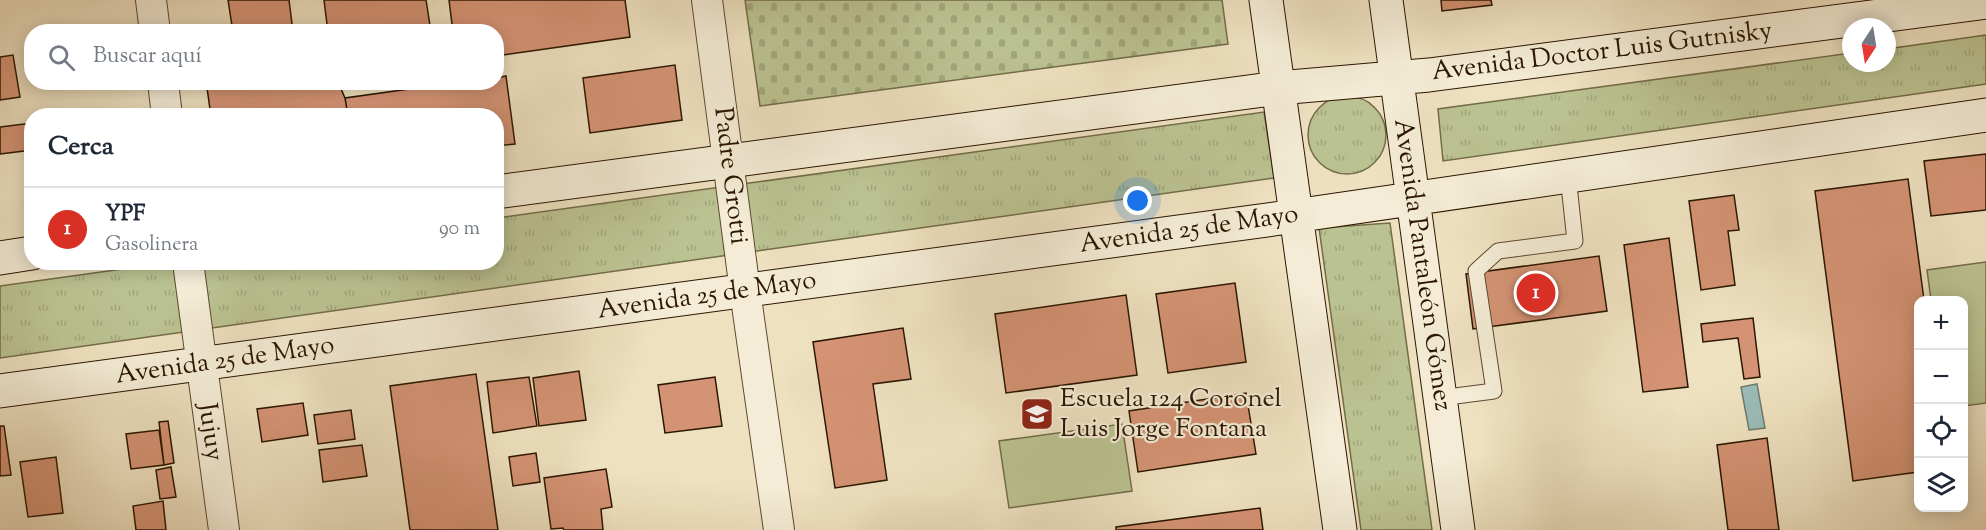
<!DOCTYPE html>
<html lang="es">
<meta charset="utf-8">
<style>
:root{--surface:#fff;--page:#f6f6f7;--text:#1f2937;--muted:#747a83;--line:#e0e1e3;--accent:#d93025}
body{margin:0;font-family:"Sorts Mill Goudy",serif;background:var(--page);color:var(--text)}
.controls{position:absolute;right:18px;bottom:18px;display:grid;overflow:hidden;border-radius:12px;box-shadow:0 3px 15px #0003}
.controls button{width:54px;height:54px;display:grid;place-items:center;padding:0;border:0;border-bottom:2px solid var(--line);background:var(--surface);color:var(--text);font:30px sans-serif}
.compass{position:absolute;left:1842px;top:18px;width:54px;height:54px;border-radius:50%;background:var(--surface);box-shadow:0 3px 15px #0003;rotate:192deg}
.you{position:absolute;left:1138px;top:201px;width:21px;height:21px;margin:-15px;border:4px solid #fff;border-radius:50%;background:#1a73e8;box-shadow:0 0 0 9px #1a73e833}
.badge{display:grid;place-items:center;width:39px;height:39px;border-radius:50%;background:var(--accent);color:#fff;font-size:20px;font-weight:700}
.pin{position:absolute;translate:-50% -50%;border:3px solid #fff;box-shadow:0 2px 6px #0006}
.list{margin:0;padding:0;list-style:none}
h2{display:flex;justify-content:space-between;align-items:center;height:78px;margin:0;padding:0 24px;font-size:26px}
h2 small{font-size:20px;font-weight:400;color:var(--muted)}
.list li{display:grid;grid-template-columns:39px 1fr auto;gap:18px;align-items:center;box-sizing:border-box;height:84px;padding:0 24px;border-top:2px solid var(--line)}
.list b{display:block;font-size:22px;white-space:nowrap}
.list p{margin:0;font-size:20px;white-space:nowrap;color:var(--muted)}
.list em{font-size:20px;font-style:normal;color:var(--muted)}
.icon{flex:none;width:33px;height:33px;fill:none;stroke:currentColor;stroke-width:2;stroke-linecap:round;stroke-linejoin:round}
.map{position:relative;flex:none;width:1986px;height:530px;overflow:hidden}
.search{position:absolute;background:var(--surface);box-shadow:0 3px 15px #0003;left:24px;top:24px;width:480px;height:66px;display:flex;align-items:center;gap:15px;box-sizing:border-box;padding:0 21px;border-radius:24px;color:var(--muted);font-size:22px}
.panel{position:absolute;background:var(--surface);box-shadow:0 3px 15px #0003;left:24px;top:108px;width:480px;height:162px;border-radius:24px}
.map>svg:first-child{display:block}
.grass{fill:url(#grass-tufts);stroke:#736c48;stroke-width:1.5}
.cemetery{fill:url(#cemetery-stones);stroke:#736c48;stroke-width:1.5}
.pitch{fill:#bbc291;stroke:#736c48;stroke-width:1.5}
.water{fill:#9bbcb9;stroke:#6e7a6f;stroke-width:1.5}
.building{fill:#d49374;stroke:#2b1600;stroke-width:1.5}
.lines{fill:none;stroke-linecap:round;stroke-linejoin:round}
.service-casing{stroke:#5c4930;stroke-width:17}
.minor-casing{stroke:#5c4930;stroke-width:32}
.secondary-casing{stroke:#2b1600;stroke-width:35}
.service{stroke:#f4ecd6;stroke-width:15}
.minor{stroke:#f4ecd6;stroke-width:30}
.secondary{stroke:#f4ecd6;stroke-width:33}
.labels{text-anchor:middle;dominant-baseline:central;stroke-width:4.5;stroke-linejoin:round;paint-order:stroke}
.street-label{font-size:26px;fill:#2b1600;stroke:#f4ecd6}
.poi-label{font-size:26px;fill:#2b1600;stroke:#f4ecd6;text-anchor:start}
</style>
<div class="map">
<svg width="1986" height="530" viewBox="0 0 1986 530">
<defs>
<pattern id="grass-tufts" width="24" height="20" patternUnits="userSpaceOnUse" patternTransform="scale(1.5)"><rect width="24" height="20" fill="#bbc291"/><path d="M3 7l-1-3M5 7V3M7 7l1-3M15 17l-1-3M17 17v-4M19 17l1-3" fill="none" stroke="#a1a67b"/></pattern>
<pattern id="cemetery-stones" width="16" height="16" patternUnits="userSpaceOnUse" patternTransform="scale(1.5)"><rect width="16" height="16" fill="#bbc291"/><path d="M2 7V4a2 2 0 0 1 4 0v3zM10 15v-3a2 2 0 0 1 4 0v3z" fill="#a1a67b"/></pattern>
</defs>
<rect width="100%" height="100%" fill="#eee1c0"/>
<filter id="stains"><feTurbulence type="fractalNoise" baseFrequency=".00333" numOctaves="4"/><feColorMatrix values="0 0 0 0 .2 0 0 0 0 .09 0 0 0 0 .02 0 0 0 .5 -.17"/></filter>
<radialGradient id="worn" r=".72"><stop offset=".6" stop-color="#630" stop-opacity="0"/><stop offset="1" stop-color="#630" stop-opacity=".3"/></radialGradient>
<path class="grass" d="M1986 35V84L1443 161 1438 109 1851 53V63H1887V49Z
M1308 135a39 39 0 1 1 78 0a39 39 0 1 1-78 0Z
M1264 112 1274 178 0 358V286L173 262H496L497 218Z
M1390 223 1432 530H1361L1319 228Z"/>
<path class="cemetery" d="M745 0H1222L1228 44 760 106Z"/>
<path class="pitch" d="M1986 262V403L1964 406V300H1931L1927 270Z
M1122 424 1132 491 1009 508 999 441Z"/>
<path class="water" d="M1757 384 1765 428 1749 430 1741 387Z"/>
<path class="building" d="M228 0H289L293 32H233Z
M324 0H426L431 32H328Z
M449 0H625L630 37 496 56V32H453Z
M1441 0H1491L1492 5 1442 11Z
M13 55 20 97 0 100V57Z
M675 65 682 120 590 133 583 78Z
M506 76 515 144 496 146V116H348L345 98 460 82H496V78Z
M240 82H338L345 98 348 116H211L207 88 240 84Z
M32 123V150L0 154V127Z
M1986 154V210L1931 216 1924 161Z
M1908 179 1924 300H1918V472L1853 481 1815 191Z
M1734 195 1739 230 1728 231 1735 285 1701 290 1689 201Z
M1669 238 1688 387 1643 392 1624 245Z
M1599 256 1607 311 1473 329 1466 274Z
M1235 283 1246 362 1168 373 1156 294Z
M1126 295 1137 375 1006 393 995 314Z
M1753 318 1760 377 1744 379 1738 338 1703 342 1701 324Z
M903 328 911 379 873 384 887 480 835 488 813 342Z
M579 371 586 420 539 426 533 378Z
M476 374 498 530H410L390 386Z
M529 377 537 426 493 433 487 382Z
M715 377 722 426 665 433 658 385Z
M1246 393 1256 454 1138 472 1129 411Z
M303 403 308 435 262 442 257 409Z
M351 410 355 439 318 444 314 415Z
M168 421 174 463 164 465 159 422Z
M0 426H4L11 475 0 476Z
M159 430 164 465 131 469 126 434Z
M1767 438 1779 530H1728L1717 445Z
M362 445 367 476 323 482 319 450Z
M536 453 540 482 513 486 509 457Z
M56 457 63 513 28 517 20 462Z
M171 467 176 497 160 499 156 470Z
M606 469 612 507 601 509 603 530H564L563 528 551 529 544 478Z
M163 501 166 530H136L133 506Z
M1260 508 1263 530H1116V527Z"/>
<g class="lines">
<defs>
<path id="service" d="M1440 398 1494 391 1476 271 1498 251 1575 241 1568 176"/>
<path id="minor" d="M151 0 155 32
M707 0 745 291 779 530
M163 82 167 116
M188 262 224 530"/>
<path id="secondary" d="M1266 0 1340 530
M1386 0 1458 530
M496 192 1278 88 1429 75 1986 2
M0 258 32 253
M0 391 1274 219 1986 115"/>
</defs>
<use href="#service" class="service-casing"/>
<use href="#minor" class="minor-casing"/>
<use href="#secondary" class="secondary-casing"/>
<use href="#service" class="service"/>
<use href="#minor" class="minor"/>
<use href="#secondary" class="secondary"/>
</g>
<defs>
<symbol id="school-square" viewBox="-11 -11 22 22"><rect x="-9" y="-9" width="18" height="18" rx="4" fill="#8f2418" stroke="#f4ecd6"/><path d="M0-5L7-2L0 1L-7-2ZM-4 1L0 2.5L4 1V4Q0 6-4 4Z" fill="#fff"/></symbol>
</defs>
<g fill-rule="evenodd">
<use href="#school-square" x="1018" y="395" width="38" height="38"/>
</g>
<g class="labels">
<g class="street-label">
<text transform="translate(1602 52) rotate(-7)">Avenida Doctor Luis Gutnisky</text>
<text transform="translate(730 176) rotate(83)">Padre Grotti</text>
<text transform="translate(1189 230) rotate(-8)">Avenida 25 de Mayo</text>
<text transform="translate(1422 265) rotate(82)">Avenida Pantaleón Gómez</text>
<text transform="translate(707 296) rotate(-8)">Avenida 25 de Mayo</text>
<text transform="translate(225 361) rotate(-8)">Avenida 25 de Mayo</text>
<text transform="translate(210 432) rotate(82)">Jujuy</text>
</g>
<g class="poi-label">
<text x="1060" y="399">Escuela 124 Coronel<tspan x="1060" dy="30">Luis Jorge Fontana</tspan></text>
</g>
</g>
<rect width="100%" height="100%" filter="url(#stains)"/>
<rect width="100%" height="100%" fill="url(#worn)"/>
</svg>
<div class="controls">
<button>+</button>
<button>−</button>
<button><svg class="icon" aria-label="locate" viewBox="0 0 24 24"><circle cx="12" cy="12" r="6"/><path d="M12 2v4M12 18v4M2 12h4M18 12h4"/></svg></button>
<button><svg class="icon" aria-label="layers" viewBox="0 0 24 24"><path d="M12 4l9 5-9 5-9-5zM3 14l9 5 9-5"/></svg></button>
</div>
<svg class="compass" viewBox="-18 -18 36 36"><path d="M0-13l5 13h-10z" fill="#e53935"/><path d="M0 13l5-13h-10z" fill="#747a83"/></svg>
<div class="you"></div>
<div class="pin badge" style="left:1536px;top:293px">1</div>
<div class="search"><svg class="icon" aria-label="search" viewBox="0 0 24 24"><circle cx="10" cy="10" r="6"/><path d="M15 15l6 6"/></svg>Buscar aquí</div>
<section class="panel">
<h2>Cerca<small></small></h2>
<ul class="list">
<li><span class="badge">1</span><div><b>YPF</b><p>Gasolinera</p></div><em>90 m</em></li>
</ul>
</section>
</div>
